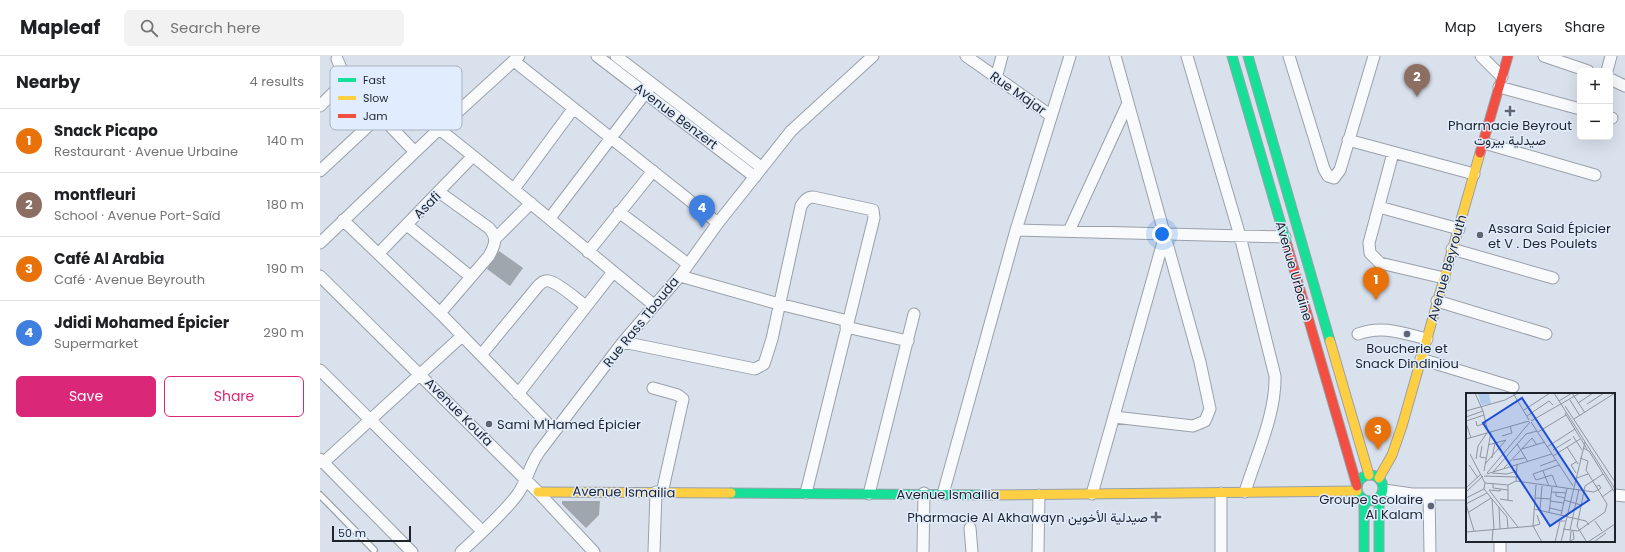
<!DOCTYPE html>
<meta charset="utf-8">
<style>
:root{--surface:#fff;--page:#f2f2f2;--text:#202124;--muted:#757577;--line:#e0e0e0;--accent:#db2777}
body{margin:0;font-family:Poppins,Vazirmatn,sans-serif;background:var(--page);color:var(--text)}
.controls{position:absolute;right:12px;top:12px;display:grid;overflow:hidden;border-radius:6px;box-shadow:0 4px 16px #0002}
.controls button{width:36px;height:36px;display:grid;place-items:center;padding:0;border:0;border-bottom:1px solid var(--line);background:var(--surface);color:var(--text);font:20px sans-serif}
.scale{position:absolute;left:12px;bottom:10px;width:79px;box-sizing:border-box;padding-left:4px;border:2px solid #1f242c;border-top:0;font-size:11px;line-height:14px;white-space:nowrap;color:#1f242c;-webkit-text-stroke:3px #e1edfe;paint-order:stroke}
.you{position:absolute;left:842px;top:178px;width:14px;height:14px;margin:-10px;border:3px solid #fff;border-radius:50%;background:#1a73e8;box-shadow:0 0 0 6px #1a73e833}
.badge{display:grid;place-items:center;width:26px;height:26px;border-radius:50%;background:var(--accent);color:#fff;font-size:13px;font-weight:700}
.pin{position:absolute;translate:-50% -33px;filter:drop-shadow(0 1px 2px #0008)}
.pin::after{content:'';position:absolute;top:21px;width:14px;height:12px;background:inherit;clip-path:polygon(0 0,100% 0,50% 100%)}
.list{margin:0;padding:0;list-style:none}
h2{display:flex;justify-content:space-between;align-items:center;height:52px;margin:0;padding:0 16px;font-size:17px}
h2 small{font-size:13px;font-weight:400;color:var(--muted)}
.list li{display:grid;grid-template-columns:26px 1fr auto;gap:12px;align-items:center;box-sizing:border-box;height:64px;padding:0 16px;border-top:1px solid var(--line)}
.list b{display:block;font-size:15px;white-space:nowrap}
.list p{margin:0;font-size:13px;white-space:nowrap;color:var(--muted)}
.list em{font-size:13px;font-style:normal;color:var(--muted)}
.actions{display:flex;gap:8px;padding:12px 16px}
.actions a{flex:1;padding:9px 0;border:1px solid var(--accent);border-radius:6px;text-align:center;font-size:14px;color:var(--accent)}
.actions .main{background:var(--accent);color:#fff}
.icon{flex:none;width:22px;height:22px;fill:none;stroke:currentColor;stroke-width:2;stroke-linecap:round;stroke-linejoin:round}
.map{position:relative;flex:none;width:1305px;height:496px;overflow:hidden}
header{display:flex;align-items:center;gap:24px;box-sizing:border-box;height:56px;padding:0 20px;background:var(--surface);border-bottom:1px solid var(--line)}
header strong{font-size:19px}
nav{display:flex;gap:22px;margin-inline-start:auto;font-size:14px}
.search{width:280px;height:36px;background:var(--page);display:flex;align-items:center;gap:10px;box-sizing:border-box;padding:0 14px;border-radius:6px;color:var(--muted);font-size:15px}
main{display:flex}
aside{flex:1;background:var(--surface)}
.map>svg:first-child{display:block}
.building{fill:#9fa6ae}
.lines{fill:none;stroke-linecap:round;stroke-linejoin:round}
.lane-casing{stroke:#9aa0a9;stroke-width:8}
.street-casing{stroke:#9aa0a9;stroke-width:13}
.fast-casing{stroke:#9aa0a9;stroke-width:11}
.slow-casing{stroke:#9aa0a9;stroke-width:11}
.jam-casing{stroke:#9aa0a9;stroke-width:11}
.lane{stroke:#f9fafc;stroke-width:5.5}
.street{stroke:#f9fafc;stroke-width:11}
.fast{stroke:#16e098;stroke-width:9}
.slow{stroke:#ffcf43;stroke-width:9}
.jam{stroke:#f24e42;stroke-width:9}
.poi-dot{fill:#606670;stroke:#e1edfe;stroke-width:1.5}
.labels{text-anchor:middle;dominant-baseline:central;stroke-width:3;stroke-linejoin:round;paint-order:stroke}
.street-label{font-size:13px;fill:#1f242c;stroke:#e1edfe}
.poi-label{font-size:13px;fill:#1f242c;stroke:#e1edfe}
.inset-road{fill:none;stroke:#8f95a0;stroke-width:1}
.view{fill:#1d4ed8;fill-opacity:0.15;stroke:#1d4ed8;stroke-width:2}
.inset-edge{fill:none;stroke:#1f242c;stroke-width:2}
.key{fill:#e1edfe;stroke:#a7b1bf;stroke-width:1}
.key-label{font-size:11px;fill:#1f242c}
</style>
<header>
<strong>Mapleaf</strong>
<div class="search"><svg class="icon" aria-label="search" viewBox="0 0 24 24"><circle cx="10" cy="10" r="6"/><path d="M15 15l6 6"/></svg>Search here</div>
<nav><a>Map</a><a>Layers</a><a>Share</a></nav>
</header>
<main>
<aside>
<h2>Nearby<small>4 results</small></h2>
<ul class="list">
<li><span class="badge" style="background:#e8710a">1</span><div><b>Snack Picapo</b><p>Restaurant · Avenue Urbaine</p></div><em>140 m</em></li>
<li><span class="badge" style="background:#8d6e63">2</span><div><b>montfleuri</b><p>School · Avenue Port-Saïd</p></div><em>180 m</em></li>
<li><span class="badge" style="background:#e8710a">3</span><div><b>Café Al Arabia</b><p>Café · Avenue Beyrouth</p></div><em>190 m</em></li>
<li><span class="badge" style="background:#3f7fe0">4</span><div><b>Jdidi Mohamed Épicier</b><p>Supermarket</p></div><em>290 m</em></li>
</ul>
<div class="actions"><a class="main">Save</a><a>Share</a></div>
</aside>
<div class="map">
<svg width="1305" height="496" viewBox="0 0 1305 496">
<rect width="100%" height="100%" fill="#d9e1ed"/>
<path class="building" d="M179 195 203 212 190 230 167 213Z
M242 445H280L279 459 266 472 242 448Z"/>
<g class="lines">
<defs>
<path id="lane" d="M0 439 54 494"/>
<path id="street" d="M277 0 435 121
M296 0 442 112
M646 0 730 59
M867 0 920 180 955 320C956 358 936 400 925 436
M969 0 1004 113 1008 120 1014 122 1020 114 1054 0
M1161 0 1182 21
M1224 0 1268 15
M17 3 26 24 95 96
M194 5 398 167
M1287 15 1291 0
M676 22 682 0
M1290 23 1305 30
M1179 31 1260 53
M0 50 26 24
M1290 62H1292
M119 73C192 130 262 191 334 249
M1028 84 1154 118
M1164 87 1275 119
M1073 97 1049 187 1050 197 1060 207 1124 222
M0 115 60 59
M194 133 253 53
M119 136 169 172C178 182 175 189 169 200L120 257
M1059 151 1139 173
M299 156 368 208
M230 162 329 32
M23 164 120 257 235 375
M87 169 151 221
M696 174 965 181
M749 175 808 47
M175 183 211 147
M0 187 119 73 199 0
M1132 193 1233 222
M268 196 333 115
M59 197 153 100
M0 220 218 436 274 496
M360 220 459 248 528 265
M1117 245 1226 278
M526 271 588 285
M1038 278C1063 269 1082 277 1107 283
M303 286 435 313 444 308 452 283 481 150C484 145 487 141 493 141L553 154 554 162 486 437
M161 299 218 230C221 227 224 224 229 225 239 227 257 244 266 250
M1101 303 1193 331
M0 314 162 475
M333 332 358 339 363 343 342 437
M198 338 293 216
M794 361 873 370 885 365 890 353 880 306 795 0
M0 403 92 496
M3 407 142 280
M1064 434 1092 438H1147
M549 438 594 258
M623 438 696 174 750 0
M772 438 845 179
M1109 439 1110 496
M1294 439 1305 440
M650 472 652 496
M141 496C159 479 182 459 197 439 207 426 209 410 219 396L303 286 360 220 398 167 471 75 553 0
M334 496 336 436
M603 496 604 437
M718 496 719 439
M901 496V437
M1180 496V485"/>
<path id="fast" d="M912 0 967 189
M928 0 1010 285
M1037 432a13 13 0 1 1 26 0a13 13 0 1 1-26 0Z
M411 437 669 439
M1059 442V496
M1044 444V496"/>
<path id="slow" d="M1010 285 1049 419
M1059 422 1072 399 1082 370 1160 97
M218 436 411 437
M669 439 1037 435"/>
<path id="jam" d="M1160 97 1188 0
M967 189 1037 430"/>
</defs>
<use href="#lane" class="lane-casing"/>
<use href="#street" class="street-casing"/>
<use href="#fast" class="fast-casing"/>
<use href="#slow" class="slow-casing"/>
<use href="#jam" class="jam-casing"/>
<use href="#lane" class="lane"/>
<use href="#street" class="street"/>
<use href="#fast" class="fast"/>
<use href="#slow" class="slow"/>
<use href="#jam" class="jam"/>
</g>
<g class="poi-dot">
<path d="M1188 49h4v4h4v4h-4v4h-4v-4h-4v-4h4z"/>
<circle cx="1160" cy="179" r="4"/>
<circle cx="1087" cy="278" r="4"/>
<circle cx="169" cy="368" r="4"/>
<circle cx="1111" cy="450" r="4"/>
<path d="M834 455h4v4h4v4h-4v4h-4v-4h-4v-4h4z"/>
</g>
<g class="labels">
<g class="street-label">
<text transform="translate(698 37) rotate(35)">Rue Majar</text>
<text transform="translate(356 60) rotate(37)">Avenue Benzert</text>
<text transform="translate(107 149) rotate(-45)">Asafi</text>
<text transform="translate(1127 212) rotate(-74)">Avenue Beyrouth</text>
<text transform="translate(974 215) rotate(74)">Avenue Urbaine</text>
<text transform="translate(321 266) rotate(-51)">Rue Rass Tbouda</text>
<text transform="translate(139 356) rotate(45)">Avenue Koufa</text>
<text transform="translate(304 436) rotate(1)">Avenue Ismailia</text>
<text x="628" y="438">Avenue Ismailia</text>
</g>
<g class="poi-label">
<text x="1190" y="69">Pharmacie Beyrout<tspan x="1190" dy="15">صيدلية بيروت</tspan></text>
<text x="1168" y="172" text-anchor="start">Assara Said Épicier<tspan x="1168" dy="15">et V . Des Poulets</tspan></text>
<text x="1087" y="292">Boucherie et<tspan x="1087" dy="15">Snack Dindiniou</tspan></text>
<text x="177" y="368" text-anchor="start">Sami M'Hamed Épicier</text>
<text x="1103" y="443" text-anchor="end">Groupe Scolaire<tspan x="1103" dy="15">Al Kalam</tspan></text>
<text x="828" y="461" text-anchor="end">Pharmacie Al Akhawayn صيدلية الأخوين</text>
</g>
</g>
<g transform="translate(1146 337)">
<rect width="149" height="149" fill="#d9e1ed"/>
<path d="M12 0H23L25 11 15 12Z" fill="#b2caee"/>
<path class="inset-road" d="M9 0 17 18 22 39M47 0 63 27M88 0 149 96M106 0 119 20M104 7 114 23M93 8 106 0M112 10 127 0M121 11 138 0M99 13 149 89M58 17 84 0M0 18 39 7 52 0M99 20 121 56M61 23 83 8 87 12M0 24 17 18M108 26 149 0M0 28 18 22M10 28 11 33 20 30M65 28 114 0M65 29 107 93M0 30 5 45M72 39 100 22M36 43 46 40 44 33M107 43 116 57M0 46 63 28M51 51 62 69M22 52 40 47M16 53 14 64 20 65M81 54 109 36M101 54 112 71M117 55 123 58 149 100M56 56 79 49M87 57 105 46M4 61 19 90M87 63 114 46M26 65 29 50M10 66 12 53 21 40M47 67 59 65M19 71 40 47M3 72 12 85M74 73 90 67M38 75 66 45 71 52M18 78 25 39M77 78 83 93M27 79 86 61M21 80 64 29M26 80 41 81 51 78M110 80 105 72 110 69M21 81 27 79 60 41 71 38M18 83 51 84M108 86 122 81M50 88 51 72M19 90 42 92 50 88 128 99 135 95 133 92 130 94M27 90V95L42 97M70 92 67 133 76 149M91 94 86 82 70 87 67 81 93 72M0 95 15 81M18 96 26 106 28 136M23 97 52 134M23 97 34 98 35 96M0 99 17 83M86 99 100 100M90 99V103L99 105M136 104 147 96M0 105 18 96 19 90M69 105 85 106M26 106 41 124 42 135M34 106 47 108M42 107V92M98 107 115 112M84 108 98 110M33 114 34 136M84 115 96 118M68 116 120 128 123 132M74 117 76 93M3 119 25 105M83 120 86 94M95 122 101 95M129 128 136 138M67 133 74 131 71 122M97 136 112 138 139 119 141 111 120 77 122 68 114 65M104 137 113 96M8 138 0 111 21 100M105 138 104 148 108 146 107 138M0 139 67 133M120 148 111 133 119 93 137 81M26 149 27 136M89 149 94 128H99M95 149 119 49M122 149 149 131M128 149 140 140"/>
<path class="view" d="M56 5 123 107 84 133 17 30Z"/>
<rect width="149" height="149" class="inset-edge"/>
</g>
<rect x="10" y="10" width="132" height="64" rx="6" class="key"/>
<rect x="18" y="22" width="18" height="4" fill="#16e098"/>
<rect x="18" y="40" width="18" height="4" fill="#ffcf43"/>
<rect x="18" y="58" width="18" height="4" fill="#f24e42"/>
<g class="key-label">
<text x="43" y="28">Fast</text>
<text x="43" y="46">Slow</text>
<text x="43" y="64">Jam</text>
</g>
</svg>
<div class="controls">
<button>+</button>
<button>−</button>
</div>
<div class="scale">50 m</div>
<div class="you"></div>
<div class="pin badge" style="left:1056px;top:244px;background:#e8710a">1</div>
<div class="pin badge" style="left:1097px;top:41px;background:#8d6e63">2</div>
<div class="pin badge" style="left:1058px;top:394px;background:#e8710a">3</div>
<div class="pin badge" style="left:382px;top:172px;background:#3f7fe0">4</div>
</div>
</main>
